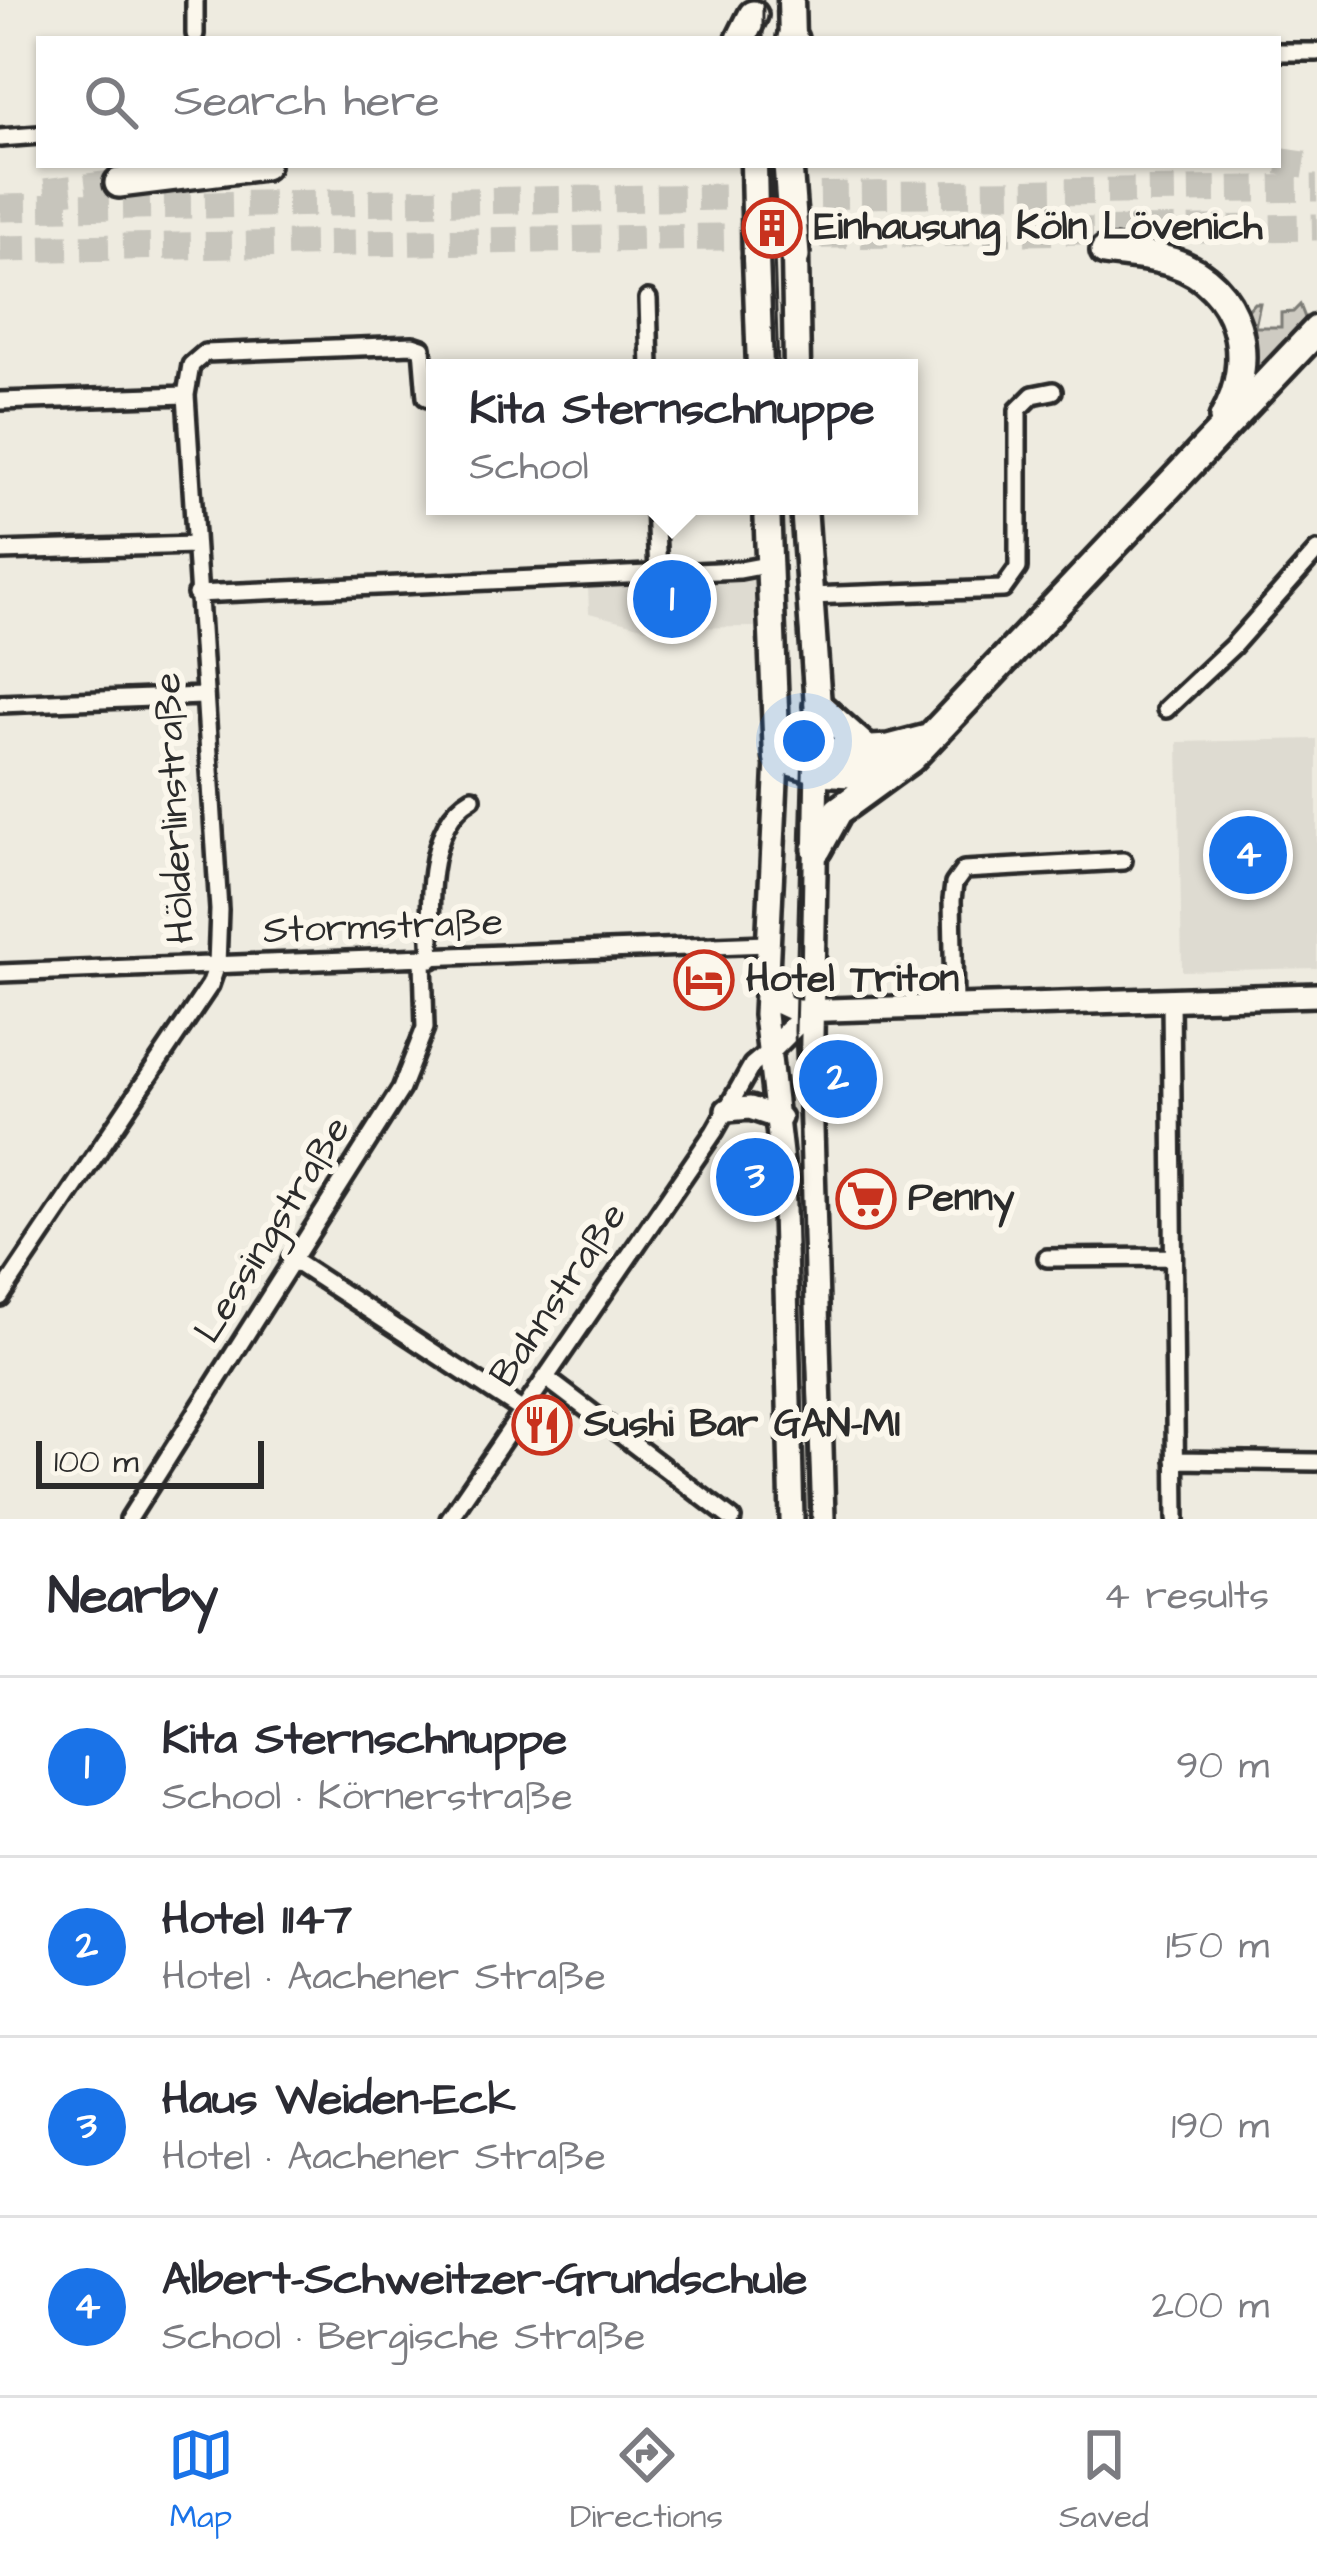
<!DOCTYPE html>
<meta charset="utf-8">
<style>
:root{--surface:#fff;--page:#f7f7f7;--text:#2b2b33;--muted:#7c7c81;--line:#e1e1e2;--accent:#1a73e8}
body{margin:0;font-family:"Architects Daughter",sans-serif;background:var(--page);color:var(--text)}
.scale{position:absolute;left:36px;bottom:30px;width:228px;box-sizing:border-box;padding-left:12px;border:6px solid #2b2b2b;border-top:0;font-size:33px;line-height:42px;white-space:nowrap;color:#2b2b2b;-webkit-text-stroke:9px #fbf7ec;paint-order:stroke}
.you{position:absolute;left:804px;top:741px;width:42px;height:42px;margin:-30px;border:9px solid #fff;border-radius:50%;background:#1a73e8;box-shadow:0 0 0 18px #1a73e833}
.badge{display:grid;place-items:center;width:78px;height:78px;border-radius:50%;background:var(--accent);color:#fff;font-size:39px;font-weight:700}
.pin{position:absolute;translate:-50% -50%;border:6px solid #fff;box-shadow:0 3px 12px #0006}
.popup{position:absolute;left:426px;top:359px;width:492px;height:156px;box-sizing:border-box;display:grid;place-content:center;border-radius:0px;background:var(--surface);filter:drop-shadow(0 3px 9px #0005);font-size:39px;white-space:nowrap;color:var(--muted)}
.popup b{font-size:45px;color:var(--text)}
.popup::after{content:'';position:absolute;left:50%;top:100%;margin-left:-24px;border:24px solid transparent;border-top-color:var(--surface)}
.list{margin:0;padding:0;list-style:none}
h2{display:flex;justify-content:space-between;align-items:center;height:156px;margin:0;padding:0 48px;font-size:51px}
h2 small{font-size:39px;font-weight:400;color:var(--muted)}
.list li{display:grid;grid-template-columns:78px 1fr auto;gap:36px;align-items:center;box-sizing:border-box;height:180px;padding:0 48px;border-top:3px solid var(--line)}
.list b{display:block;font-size:45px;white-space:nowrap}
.list p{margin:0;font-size:39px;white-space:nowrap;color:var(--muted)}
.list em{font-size:39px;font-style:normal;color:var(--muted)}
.icon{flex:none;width:66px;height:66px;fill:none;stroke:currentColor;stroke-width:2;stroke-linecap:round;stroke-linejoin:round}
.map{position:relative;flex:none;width:1317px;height:1519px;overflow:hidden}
.search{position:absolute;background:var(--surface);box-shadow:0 3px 9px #0004;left:36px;right:36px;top:36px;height:132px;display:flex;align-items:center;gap:30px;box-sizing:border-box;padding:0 42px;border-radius:0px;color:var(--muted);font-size:45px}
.sheet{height:876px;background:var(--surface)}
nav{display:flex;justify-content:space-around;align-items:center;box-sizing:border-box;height:168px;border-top:3px solid var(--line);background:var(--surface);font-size:33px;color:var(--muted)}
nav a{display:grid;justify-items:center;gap:6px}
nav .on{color:var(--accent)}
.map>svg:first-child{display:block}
.built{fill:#dedbd1}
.green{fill:#cecbc2;stroke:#7c7b76;stroke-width:3}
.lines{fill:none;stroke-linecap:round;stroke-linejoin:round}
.highway-tunnel{stroke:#c7c5bc;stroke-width:27;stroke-dasharray:27 14;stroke-linecap:butt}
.street-casing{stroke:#2b2b2b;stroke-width:24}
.secondary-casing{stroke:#2b2b2b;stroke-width:30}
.primary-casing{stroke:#2b2b2b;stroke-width:33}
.highway-casing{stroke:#2b2b2b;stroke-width:36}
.street{stroke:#fbf7ec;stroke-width:15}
.secondary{stroke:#fbf7ec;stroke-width:21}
.primary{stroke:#fbf7ec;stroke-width:24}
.highway{stroke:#fbf7ec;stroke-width:27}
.tram{stroke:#2b2b2b;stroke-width:3}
.primary-bridge-casing{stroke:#2b2b2b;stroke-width:33;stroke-linecap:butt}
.highway-bridge-casing{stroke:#2b2b2b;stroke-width:36;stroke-linecap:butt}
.primary-bridge{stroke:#fbf7ec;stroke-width:24}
.highway-bridge{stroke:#fbf7ec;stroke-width:27}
.labels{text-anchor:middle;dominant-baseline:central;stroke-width:12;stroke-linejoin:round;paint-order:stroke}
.poi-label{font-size:39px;font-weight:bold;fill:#2b2b2b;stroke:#fbf7ec;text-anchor:start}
.street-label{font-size:39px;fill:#2b2b2b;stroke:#fbf7ec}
</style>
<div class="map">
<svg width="1317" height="1519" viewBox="0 0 1317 1519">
<rect width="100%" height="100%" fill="#eeebe0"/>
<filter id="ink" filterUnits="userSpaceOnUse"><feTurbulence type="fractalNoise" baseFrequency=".00833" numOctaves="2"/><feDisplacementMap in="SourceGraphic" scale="24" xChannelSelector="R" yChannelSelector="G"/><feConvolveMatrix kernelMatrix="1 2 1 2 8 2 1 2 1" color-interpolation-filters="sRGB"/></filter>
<g filter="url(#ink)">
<path class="built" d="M754 579 755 627 646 628 589 613 588 586Z
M1317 739V968L1182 971 1178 742Z"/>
<path class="green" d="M1254 303H1260L1255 327H1281V313L1293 312 1300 305 1307 323 1245 394 1243 316Z"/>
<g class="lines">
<path class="highway-tunnel" d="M1278 161 1317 167
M45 192 119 183
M0 208 1317 188
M0 249 1317 227"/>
<defs>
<path id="street" d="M195 0V34
M1278 52H1317
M0 138 39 135
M648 299 650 368
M0 401 186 395
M655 506 658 573
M0 551 194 545
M196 594 740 570 772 564
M809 596 1003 589 1018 568V410L1033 395 1053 391
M0 704 202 696
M1166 709 1233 646 1317 551
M432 959C429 912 424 825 472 798
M0 973 767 944
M1171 998 1176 1519
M954 1004 952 900 954 884 964 870 1123 861
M1047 1258 1172 1257
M291 1259 523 1411
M0 1297 210 985 217 965 219 910 186 395 191 365 205 353 413 345 422 348 426 397 435 401
M546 1378 732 1519
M1175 1460 1317 1462
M129 1519 401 1089 425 1028 423 960
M449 1519 714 1132 752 1065 770 1050"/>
<path id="secondary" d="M818 706 811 1092 823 1519
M788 757 777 759 765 1015 783 1171 792 1519
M773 975 781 1004 796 1011 1317 995
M770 1050 813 1007
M727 1110 750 1108 780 1118"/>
<path id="primary" d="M791 0 792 39
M795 256 797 368
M756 258 760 368
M767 506 777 759 819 771
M804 506 818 706"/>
<path id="highway" d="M792 38 793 39
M741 39 753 15
M119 183 264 165
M1105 251C1127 254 1151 255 1172 262 1241 284 1258 360 1224 418
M818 706 867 750
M819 753 889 749 927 739
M819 771 882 775
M817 849 838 811 911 758 1317 330"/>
</defs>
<use href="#street" class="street-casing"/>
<use href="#secondary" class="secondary-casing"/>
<use href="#primary" class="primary-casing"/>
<use href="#highway" class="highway-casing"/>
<use href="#street" class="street"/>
<use href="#secondary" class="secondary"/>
<use href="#primary" class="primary"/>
<use href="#highway" class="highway"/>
<path class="tram" d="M763 0V39
M771 165 778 368
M790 506 804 707 795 1031 812 1519"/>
<defs>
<path id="primary-bridge" d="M754 165 756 258"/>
<path id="highway-bridge" d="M788 165 795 256"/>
</defs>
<use href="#primary-bridge" class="primary-bridge-casing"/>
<use href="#highway-bridge" class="highway-bridge-casing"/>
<use href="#primary-bridge" class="primary-bridge"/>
<use href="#highway-bridge" class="highway-bridge"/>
</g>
</g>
<defs>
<symbol id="building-ring" viewBox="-11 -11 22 22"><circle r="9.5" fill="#fbf7ec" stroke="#c8321e" stroke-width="1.5"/><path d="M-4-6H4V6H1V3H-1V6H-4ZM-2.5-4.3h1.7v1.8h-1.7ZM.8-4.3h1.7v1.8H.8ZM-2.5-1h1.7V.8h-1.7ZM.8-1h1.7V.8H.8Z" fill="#c8321e"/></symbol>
<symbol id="hotel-ring" viewBox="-11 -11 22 22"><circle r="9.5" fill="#fbf7ec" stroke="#c8321e" stroke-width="1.5"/><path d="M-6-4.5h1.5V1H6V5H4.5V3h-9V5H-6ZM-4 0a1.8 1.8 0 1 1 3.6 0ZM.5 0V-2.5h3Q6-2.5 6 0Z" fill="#c8321e"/></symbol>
<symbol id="supermarket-ring" viewBox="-11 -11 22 22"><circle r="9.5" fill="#fbf7ec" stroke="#c8321e" stroke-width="1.5"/><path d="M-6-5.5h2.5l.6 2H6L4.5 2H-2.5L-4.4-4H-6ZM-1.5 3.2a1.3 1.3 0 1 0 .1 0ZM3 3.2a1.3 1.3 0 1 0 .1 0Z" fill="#c8321e"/></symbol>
<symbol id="restaurant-ring" viewBox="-11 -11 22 22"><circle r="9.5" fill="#fbf7ec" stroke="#c8321e" stroke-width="1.5"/><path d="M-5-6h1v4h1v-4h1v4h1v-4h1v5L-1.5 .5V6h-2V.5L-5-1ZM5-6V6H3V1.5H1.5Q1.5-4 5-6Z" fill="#c8321e"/></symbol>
</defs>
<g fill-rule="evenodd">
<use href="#building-ring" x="739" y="195" width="66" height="66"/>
<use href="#hotel-ring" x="671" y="947" width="66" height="66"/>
<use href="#supermarket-ring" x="833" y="1166" width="66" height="66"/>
<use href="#restaurant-ring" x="509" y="1392" width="66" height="66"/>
</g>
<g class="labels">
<g class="poi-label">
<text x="814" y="228">Einhausung Köln Lövenich</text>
<text x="746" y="980">Hotel Triton</text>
<text x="908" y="1199">Penny</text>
<text x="584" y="1425">Sushi Bar GAN-MI</text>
</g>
<g class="street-label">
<text transform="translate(175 808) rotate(-93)">Hölderlinstraße</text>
<text transform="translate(383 927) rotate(-2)">Stormstraße</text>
<text transform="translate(273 1230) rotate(-58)">Lessingstraße</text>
<text transform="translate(559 1295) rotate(-56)">Bahnstraße</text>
</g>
</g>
</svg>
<div class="scale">100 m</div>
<div class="you"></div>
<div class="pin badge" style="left:672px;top:599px">1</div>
<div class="popup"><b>Kita Sternschnuppe</b>School</div>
<div class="pin badge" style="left:838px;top:1079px">2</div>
<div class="pin badge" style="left:755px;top:1177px">3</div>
<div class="pin badge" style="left:1248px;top:855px">4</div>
<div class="search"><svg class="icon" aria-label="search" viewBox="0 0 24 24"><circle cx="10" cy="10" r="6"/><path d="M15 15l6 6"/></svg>Search here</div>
</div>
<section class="sheet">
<h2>Nearby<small>4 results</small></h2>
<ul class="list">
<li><span class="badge">1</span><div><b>Kita Sternschnuppe</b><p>School · Körnerstraße</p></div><em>90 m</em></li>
<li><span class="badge">2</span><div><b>Hotel 1147</b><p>Hotel · Aachener Straße</p></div><em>150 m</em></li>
<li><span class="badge">3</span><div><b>Haus Weiden-Eck</b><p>Hotel · Aachener Straße</p></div><em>190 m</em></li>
<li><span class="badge">4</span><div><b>Albert-Schweitzer-Grundschule</b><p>School · Bergische Straße</p></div><em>200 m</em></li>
</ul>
</section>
<nav>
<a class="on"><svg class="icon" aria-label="map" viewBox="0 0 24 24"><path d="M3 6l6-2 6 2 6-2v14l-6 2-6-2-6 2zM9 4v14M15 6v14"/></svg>Map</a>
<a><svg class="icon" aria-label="directions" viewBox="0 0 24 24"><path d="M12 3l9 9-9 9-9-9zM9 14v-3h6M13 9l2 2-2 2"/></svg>Directions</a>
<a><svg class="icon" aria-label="saved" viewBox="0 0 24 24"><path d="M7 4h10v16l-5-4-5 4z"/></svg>Saved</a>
</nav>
